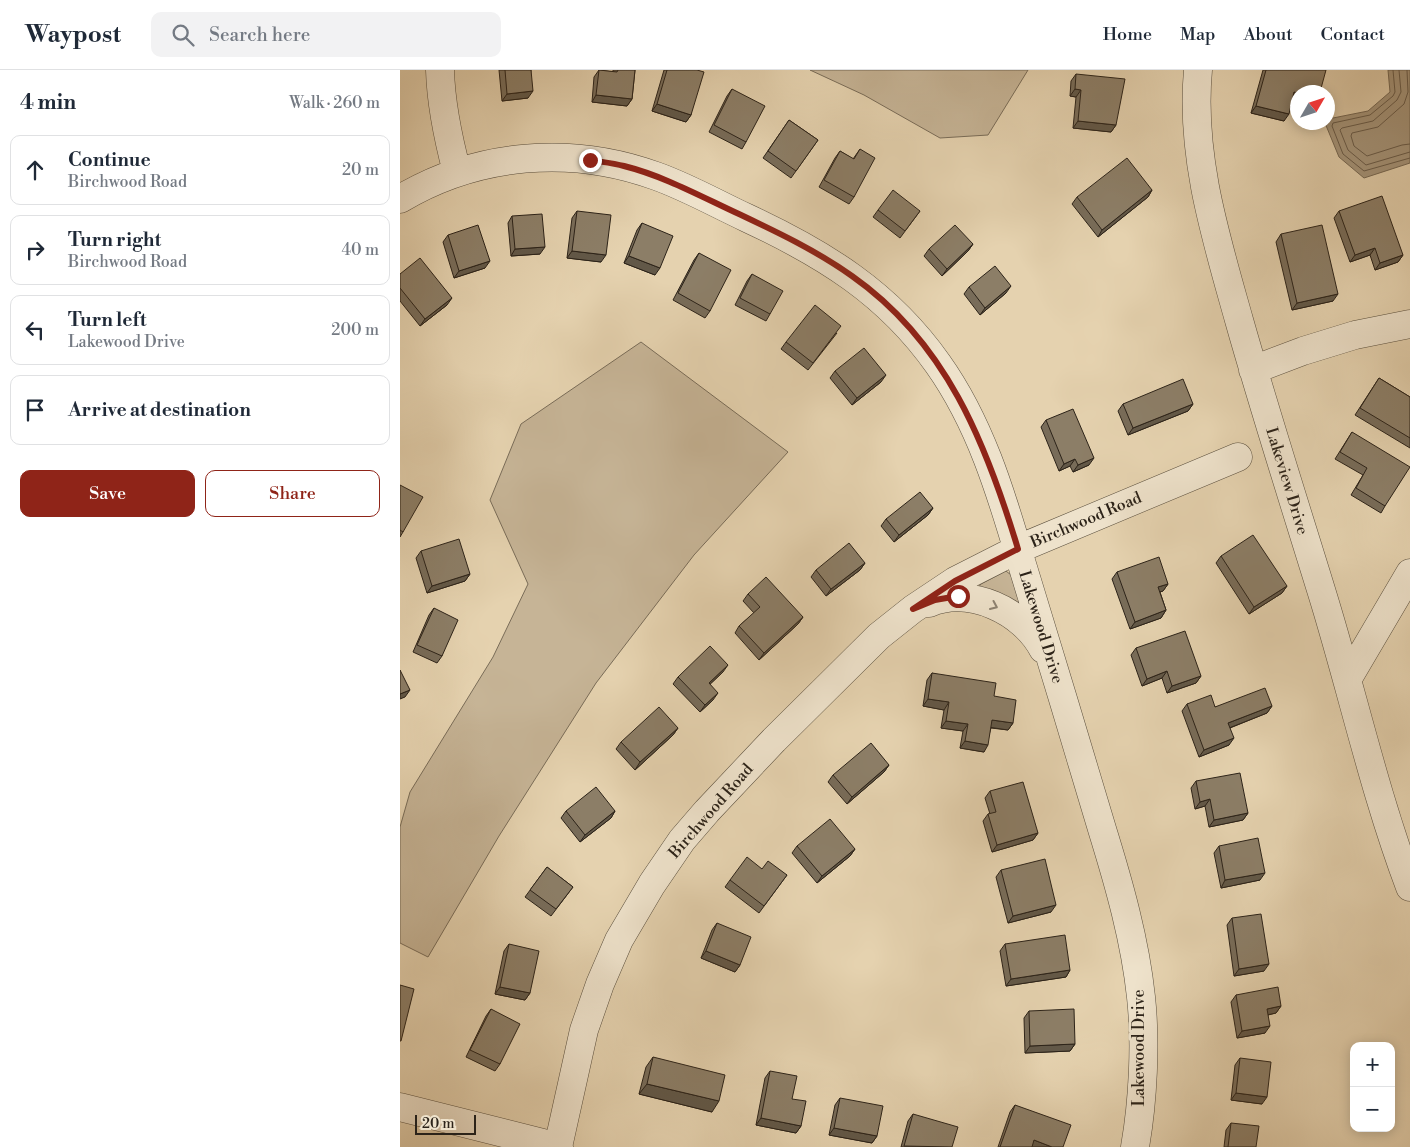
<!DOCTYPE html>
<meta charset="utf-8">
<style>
:root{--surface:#fff;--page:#f2f2f3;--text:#1f2937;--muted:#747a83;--line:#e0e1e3;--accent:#8f2418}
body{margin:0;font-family:"Libre Bodoni",serif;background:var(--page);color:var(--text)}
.controls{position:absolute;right:15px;bottom:15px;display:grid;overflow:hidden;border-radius:10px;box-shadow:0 2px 12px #0003}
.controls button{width:45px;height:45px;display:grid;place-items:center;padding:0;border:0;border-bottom:1px solid var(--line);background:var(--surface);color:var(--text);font:25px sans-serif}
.compass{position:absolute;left:890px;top:15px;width:45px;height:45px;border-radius:50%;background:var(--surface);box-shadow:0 2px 12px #0003;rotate:51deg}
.scale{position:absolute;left:15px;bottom:12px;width:61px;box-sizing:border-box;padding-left:5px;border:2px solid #2c2319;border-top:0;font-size:14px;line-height:18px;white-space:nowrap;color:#2c2319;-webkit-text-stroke:4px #eee2cb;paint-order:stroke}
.stop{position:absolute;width:15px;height:15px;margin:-11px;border:4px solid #8f2418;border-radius:50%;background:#fff}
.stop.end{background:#8f2418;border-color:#fff;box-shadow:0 1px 5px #0008}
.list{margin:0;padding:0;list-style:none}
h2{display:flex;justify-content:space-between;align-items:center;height:65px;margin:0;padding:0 20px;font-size:21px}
h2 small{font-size:16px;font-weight:400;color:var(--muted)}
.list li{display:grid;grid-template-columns:32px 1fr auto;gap:15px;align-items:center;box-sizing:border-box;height:70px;margin:0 10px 10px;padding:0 10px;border:1px solid var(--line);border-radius:10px}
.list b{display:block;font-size:19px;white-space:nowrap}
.list p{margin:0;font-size:16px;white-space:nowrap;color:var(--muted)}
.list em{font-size:16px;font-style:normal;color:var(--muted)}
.actions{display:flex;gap:10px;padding:15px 20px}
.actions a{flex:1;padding:11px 0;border:1px solid var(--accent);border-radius:10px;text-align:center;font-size:18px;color:var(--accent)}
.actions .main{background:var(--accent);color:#fff}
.icon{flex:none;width:28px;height:28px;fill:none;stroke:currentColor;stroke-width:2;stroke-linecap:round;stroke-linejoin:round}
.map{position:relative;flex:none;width:1010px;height:1077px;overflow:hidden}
header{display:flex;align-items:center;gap:30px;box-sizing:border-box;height:70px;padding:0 25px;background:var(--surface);border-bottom:1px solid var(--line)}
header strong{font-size:24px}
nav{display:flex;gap:28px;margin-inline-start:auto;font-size:18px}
.search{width:350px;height:45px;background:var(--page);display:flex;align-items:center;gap:12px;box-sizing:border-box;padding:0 18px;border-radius:10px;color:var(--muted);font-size:19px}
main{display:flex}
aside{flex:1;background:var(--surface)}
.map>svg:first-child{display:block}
.green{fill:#c6b496;stroke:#796c58}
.water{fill:#a6967c;stroke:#756854}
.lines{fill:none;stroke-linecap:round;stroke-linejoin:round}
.shore{stroke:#695c4a;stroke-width:1}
.minor-casing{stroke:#5a4f3e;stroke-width:29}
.minor{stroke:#eee2cb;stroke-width:28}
.wall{fill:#786c59;stroke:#2c2319}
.shaded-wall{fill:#625848;stroke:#2c2319}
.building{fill:#8c7e67;stroke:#2c2319}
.oneway{stroke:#8d8272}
.route{stroke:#8f2418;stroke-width:6}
.labels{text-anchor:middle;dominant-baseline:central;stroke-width:5;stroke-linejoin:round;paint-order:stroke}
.street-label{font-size:16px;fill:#2c2319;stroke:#eee2cb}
</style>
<header>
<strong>Waypost</strong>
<div class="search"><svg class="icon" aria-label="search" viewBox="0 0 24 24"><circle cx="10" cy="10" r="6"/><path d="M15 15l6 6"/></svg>Search here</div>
<nav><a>Home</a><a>Map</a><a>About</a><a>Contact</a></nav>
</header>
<main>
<aside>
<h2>4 min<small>Walk · 260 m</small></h2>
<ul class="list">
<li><svg class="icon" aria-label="ahead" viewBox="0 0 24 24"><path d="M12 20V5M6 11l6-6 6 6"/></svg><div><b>Continue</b><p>Birchwood Road</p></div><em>20 m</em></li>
<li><svg class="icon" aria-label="right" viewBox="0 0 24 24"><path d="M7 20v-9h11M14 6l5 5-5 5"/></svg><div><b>Turn right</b><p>Birchwood Road</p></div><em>40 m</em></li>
<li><svg class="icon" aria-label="left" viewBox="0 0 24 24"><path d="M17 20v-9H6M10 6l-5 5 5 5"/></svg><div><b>Turn left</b><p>Lakewood Drive</p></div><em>200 m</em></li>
<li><svg class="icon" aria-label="arrive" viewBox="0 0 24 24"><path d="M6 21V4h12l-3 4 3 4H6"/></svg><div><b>Arrive at destination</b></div></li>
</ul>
<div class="actions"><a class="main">Save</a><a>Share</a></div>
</aside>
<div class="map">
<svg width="1010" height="1077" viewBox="0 0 1010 1077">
<rect width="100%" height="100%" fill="#e5d2af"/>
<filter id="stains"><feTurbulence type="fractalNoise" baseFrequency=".004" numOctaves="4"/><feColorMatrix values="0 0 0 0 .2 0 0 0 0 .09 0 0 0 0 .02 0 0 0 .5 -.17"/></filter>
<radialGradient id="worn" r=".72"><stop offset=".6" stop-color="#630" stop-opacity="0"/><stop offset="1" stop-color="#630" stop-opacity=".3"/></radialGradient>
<path class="green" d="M410 0H628L588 65 540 68 464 25Z
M241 272 388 382 294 485 196 613 99 766 28 887 0 873V757L10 722 93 587 128 514 90 430 121 354Z
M606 501 611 505 619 531 618 533 578 518 581 514Z"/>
<path class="water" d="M988 0H1010V93L964 108 939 87 925 53 928 52V49L968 41 990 22Z"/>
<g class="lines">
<path class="shore" d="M993 0 995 22 993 26 970 45 933 53 932 56 943 84 964 101 1010 88
M999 0 1001 22 997 30 973 51 942 58 940 60 948 80 966 95 1010 82
M1007 0 1008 22 1004 34 978 57 952 63 951 66 954 76 967 86 1002 75 1010 74"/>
<defs>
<path id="minor" d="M40 0C41 35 48 68 57 102
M798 0C790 86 816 168 839 250 865 342 894 432 922 523 952 620 974 722 1010 817
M0 129C77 83 171 75 256 106 287 117 317 134 347 148 424 184 488 223 538 294 580 353 601 423 621 491 635 537 649 583 663 629 676 672 689 716 702 759 719 814 735 870 741 927 746 973 743 1031 735 1077
M853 300 903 281 955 265 1010 254
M529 533C570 516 623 541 643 579
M947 610 1010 503
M0 1037 159 1077
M158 1077 184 960 200 914 219 870 252 814 282 770 307 741 374 670 479 566 513 539 555 511 618 479 838 387"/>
</defs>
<use href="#minor" class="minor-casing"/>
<use href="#minor" class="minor"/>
</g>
<path class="wall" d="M99 0H131L128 28 102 31Z
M199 0 213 2V0H235L232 29 227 36 192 32 194 7Z
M264 0H297L291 45 286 52 252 41Z
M863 0H926L898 22V32L892 30 884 51 851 43Z
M676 4 716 55 711 62 673 58 676 27 670 26 671 11Z
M332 19 346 72 342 79 309 62 327 26Z
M389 50 418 70 391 108 363 88Z
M460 79 454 127 449 134 419 117 435 88 440 81 453 89Z
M752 120 748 127 698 167 672 134 677 127Z
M478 140 520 141 500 168 473 147Z
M177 141 201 192 167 188 172 148Z
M939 141 1003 185 998 192 975 200 970 185 950 192 934 148Z
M112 146 140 184 111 186 108 153Z
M242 153 255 205 224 193 237 160Z
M881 164 933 231 892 240 876 172Z
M48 165 85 198 54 208 43 172Z
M573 174 568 181 542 206 524 186 529 179Z
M299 183 310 241 305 248 273 230 294 190Z
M0 204 47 235 20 256 0 231Z
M352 204 370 244 366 251 335 235 347 211Z
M569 217 606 223 580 245 564 224Z
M437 263 408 300 381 279 386 272Z
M435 301 481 312 452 335 430 308Z
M979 308 1010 327V378L955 345Z
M723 334H793L788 341 728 365 718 341Z
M646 350 689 395 673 402 670 396 659 401 641 357Z
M952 362 985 436 981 443 951 425 963 405 935 389Z
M0 415 3 462 0 467Z
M533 438 528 445 494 472 481 456 486 449Z
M21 481 70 504 65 511 27 523 16 488Z
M821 486 887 516 882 523 849 544 816 493Z
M465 493 460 500 426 526 411 507 416 500Z
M717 502 768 514 763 521 760 522 766 540 761 548 730 559 712 509Z
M348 524 403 547 398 554 359 590 335 563 339 556 354 543 343 531Z
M34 538 42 586 37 593 13 582 29 545Z
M736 578 801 606 796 613 767 623 762 608 742 616 731 585Z
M323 602 310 614 313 630 300 642 273 614 278 607Z
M532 603 594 626 613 653 608 660 591 658 584 682 560 678 563 661 541 658 544 640 523 636 527 610Z
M787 634 815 637 872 636 867 643 830 658 829 675 799 687 782 641Z
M278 658 273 665 235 700 216 679 221 672Z
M489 695 484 702 447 734 428 712 433 705Z
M796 711 848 743 843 750 809 757 805 736 795 739 791 718Z
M590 721 638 763 633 770 592 782 583 751 588 744H590L585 728Z
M166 741H215L211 748 180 772 161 748Z
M397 776 455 779 450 786 417 813 392 783Z
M819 776 860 810 821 818 814 783Z
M147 797 173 817 151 846 125 827Z
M362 799 387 805 359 843 325 817 330 810Z
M601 800 651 842 608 853 596 807Z
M832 848 864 901 834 906 827 855Z
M317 853 340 895 335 902 301 888 312 860Z
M109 874 130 923 125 930 95 924 104 881Z
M605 874 670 900 666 907 606 916 600 881Z
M836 925 881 936 876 943 868 945 865 963 837 968 831 932Z
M91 939 100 994 95 1001 66 987 86 946Z
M629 941 675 974 670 981 625 983 624 948Z
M253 987 312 1042 239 1024 246 997Z
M840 988 862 1034 831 1030 835 995Z
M370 1001 392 1029 401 1056 396 1063 356 1055 365 1008Z
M440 1028 477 1066 472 1073 429 1065 435 1035Z
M615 1035 663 1077H598L610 1042Z
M513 1044 552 1077H501L508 1051Z
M831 1053 856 1077H824L826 1060Z"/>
<path class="shaded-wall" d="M675 19 681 20 676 27 670 26Z
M133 21 128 28 102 31 107 24Z
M894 22 898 23V32L890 29Z
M196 25 232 29 227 36 192 32Z
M257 34 291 45 286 52 252 41Z
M856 36 889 44 884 51 851 43Z
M678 51 716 55 711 62 673 58Z
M752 120 748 127 698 167 702 160Z
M573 174 568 181 542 206 547 199Z
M145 177 140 184 111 186 115 179Z
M975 178 970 185 950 192 955 185Z
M172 181 206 185 201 192 167 188Z
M1003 185 998 192 975 200 980 193Z
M229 186 260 198 255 205 224 193Z
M90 191 85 198 54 208 59 201Z
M611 216 606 223 580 245 585 238Z
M938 224 933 231 892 240 897 233Z
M52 228 47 235 20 256 25 249Z
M486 305 481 312 452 335 457 328Z
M793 334 788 341 728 365 733 358Z
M694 388 689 395 673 402 678 395Z
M675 389 670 396 659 401 664 394Z
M533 438 528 445 494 472 499 465Z
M465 493 460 500 426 526 431 519Z
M70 504 65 511 27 523 32 516Z
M768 514 763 521 753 524 758 517Z
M887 516 882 523 849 544 854 537Z
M766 540 761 548 730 559 735 552Z
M403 547 398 554 359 590 364 583Z
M328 595 323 602 304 620 309 613Z
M767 601 762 608 742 616 747 609Z
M801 606 796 613 767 623 772 616Z
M10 620 5 627 0 629V624Z
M318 623 313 630 300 642 305 635Z
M528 629 549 632 544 640 523 636Z
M872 636 867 643 824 660 828 653Z
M592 650 613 653 608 660 588 657Z
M546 651 568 654 563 661 541 658Z
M278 658 273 665 235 700 240 692Z
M834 668 829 675 799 687 804 680Z
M565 671 588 675 584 682 560 678Z
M489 695 484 702 447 734 452 727Z
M810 729 805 736 795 739 800 732Z
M215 741 211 748 180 772 185 765Z
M848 743 843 750 809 757 814 750Z
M638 763 633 770 592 782 597 775Z
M455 779 450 786 417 813 422 806Z
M865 803 860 810 821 818 825 810Z
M656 835 651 842 608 853 613 846Z
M306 881 340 895 335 902 301 888Z
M869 894 864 901 834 906 839 899Z
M670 900 666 907 606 916 611 909Z
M100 917 130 923 125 930 95 924Z
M881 936 876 943 862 946 867 939Z
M870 956 865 963 837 968 842 961Z
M675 974 670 981 625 983 630 976Z
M247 1014 319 1031 312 1042 239 1024Z
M836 1023 867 1027 862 1034 831 1030Z
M361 1048 401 1056 396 1063 356 1055Z
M434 1058 477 1066 472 1073 429 1065Z
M634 1070 652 1077H630Z"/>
<path class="building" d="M105 0H131L133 21 107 24Z
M199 0 217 2 218 0H235L232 29 196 25Z
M267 0H297L304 2 291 45 257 34Z
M866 0H926L920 22H898V23L894 22 889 44 856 36Z
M676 4 725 9 716 55 678 51 681 20 675 19Z
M332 19 365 36 346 72 314 55Z
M389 50 418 70 396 101 368 81Z
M460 79 475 88 454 127 424 110 440 81 454 89Z
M727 88 752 120 702 160 677 127Z
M493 120 520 141 505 161 478 140Z
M982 126 1003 185 980 193 975 178 955 185 939 141Z
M177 141 211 145 206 185 172 181Z
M142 144 145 177 115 179 112 146Z
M242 153 273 166 260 198 229 186Z
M78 155 90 191 59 201 48 165Z
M555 155 573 174 547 199 529 179Z
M922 155 938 224 897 233 881 164Z
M299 183 331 200 310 241 278 223Z
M20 188 52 228 25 249 0 218V204Z
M595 196 611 216 585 238 569 217Z
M352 204 383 221 370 244 340 228Z
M415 235 441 256 413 293 386 272Z
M464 278 486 305 457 328 435 301Z
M979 308 1010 327V368L960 338Z
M783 309 793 334 733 358 723 334Z
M673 339 694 388 678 395 675 389 664 394 646 350Z
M952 362 1010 397 985 436 956 418 967 398 940 382Z
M0 415 23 427 3 462 0 460Z
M520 422 533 438 499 465 486 449Z
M853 465 887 516 854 537 821 486Z
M59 469 70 504 32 516 21 481Z
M449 473 465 493 431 519 416 500Z
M759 487 768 514 758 517 766 540 735 552 717 502Z
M366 507 403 547 364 583 339 556 360 537 348 524Z
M34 538 58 550 42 586 17 575Z
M785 561 801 606 772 616 767 601 747 609 736 578Z
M310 576 328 595 309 613 318 623 305 635 278 607Z
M0 600 10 620 0 624Z
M532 603 596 613 594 626 616 630 613 653 592 650 588 675 565 671 568 654 546 651 549 632 528 629Z
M865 618 872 636 828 653 834 668 804 680 787 634 811 625 815 637Z
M259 637 278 658 240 692 221 672Z
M471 673 489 695 452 727 433 705Z
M840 703 848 743 814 750 810 729 800 732 796 711Z
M623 712 638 763 597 775 588 744 596 742 590 721Z
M196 717 215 741 185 765 166 741Z
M430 749 455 779 422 806 397 776Z
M858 768 865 803 825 810 819 776Z
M347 787 362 799 368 791 387 805 364 836 330 810Z
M645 789 656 835 613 846 601 800Z
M147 797 173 817 156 839 130 820Z
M861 844 869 894 839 899 832 848Z
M317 853 351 867 340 895 306 881Z
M665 865 670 900 611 909 605 874Z
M109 874 139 881 130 923 100 917Z
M0 915 14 919 1 971H0Z
M878 917 881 936 867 939 870 956 842 961 836 925Z
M91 939 120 954 100 994 70 980Z
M674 939 675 974 630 976 629 941Z
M253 987 325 1005 319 1031 247 1014Z
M840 988 871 992 867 1027 836 1023Z
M370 1001 397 1006 392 1029 406 1031 401 1056 361 1048Z
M440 1028 483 1036 477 1066 434 1058Z
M615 1035 671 1055 663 1077H652L634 1070 632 1077H600Z
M513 1044 558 1057 552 1077 504 1076Z
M831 1053 859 1056 856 1077H828Z"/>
<defs><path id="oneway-chevron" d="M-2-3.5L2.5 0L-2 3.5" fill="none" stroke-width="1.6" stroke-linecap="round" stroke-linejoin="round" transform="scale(1.25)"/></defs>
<use class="oneway" href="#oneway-chevron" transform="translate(594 536) rotate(24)"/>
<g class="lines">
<path class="route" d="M190 90C202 92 213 93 224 96 264 106 302 127 339 144 377 162 417 181 452 206 546 272 586 373 618 479L555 511 513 539 535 530 558 526"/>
</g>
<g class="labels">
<g class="street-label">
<text transform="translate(887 411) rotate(73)">Lakeview Drive</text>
<text transform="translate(686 450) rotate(-23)">Birchwood Road</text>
<text transform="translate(641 557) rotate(73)">Lakewood Drive</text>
<text transform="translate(311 741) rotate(-49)">Birchwood Road</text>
<text transform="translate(739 978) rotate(-90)">Lakewood Drive</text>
</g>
</g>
<rect width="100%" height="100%" filter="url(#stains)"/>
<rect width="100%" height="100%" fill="url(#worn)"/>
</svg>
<div class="controls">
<button>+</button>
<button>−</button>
</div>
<svg class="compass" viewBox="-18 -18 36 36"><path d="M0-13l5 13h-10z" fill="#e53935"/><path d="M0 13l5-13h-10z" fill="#747a83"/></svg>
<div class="scale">20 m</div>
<div class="stop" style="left:558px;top:526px"></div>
<div class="stop end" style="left:190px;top:90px"></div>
</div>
</main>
